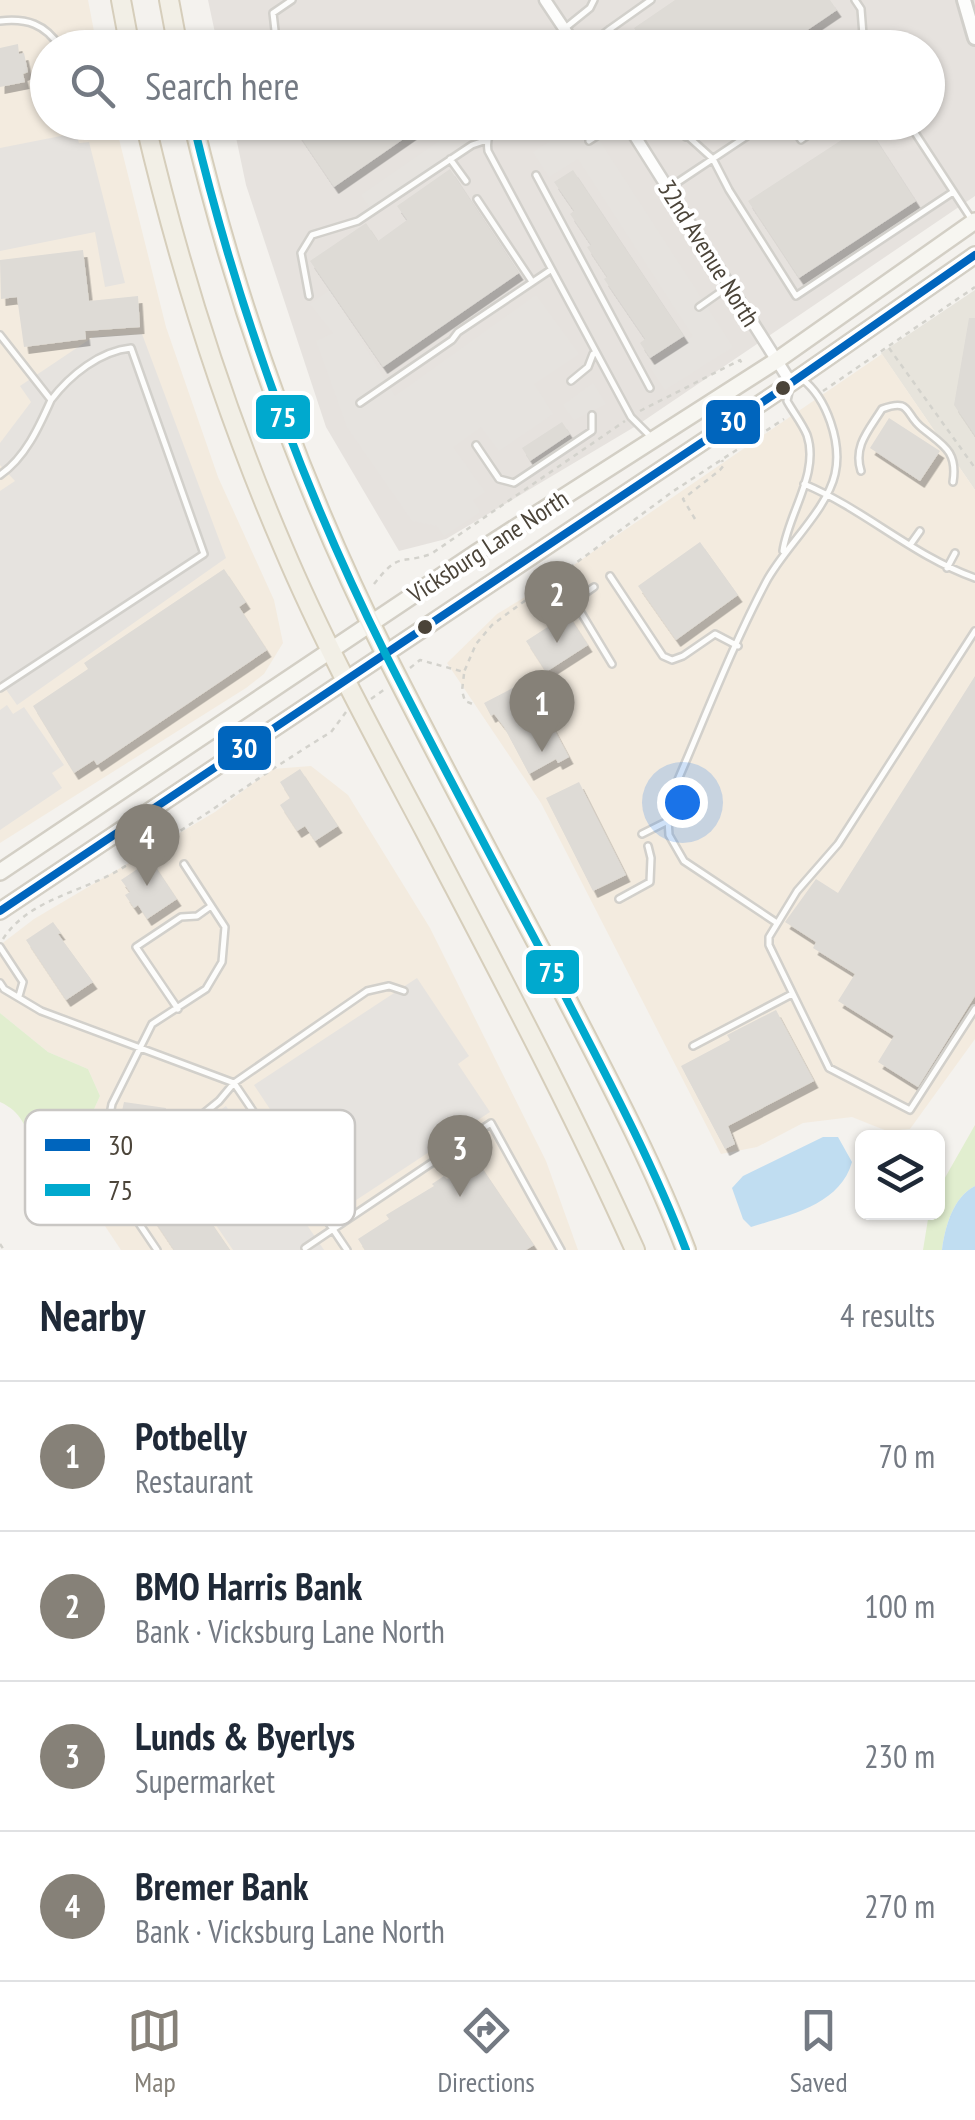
<!DOCTYPE html>
<meta charset="utf-8">
<style>
:root{--surface:#fff;--page:#f6f6f7;--text:#1f2937;--muted:#747a83;--line:#e0e1e3;--accent:#868178}
body{margin:0;font-family:"PT Sans Narrow",sans-serif;background:var(--page);color:var(--text)}
.controls{position:absolute;right:30px;bottom:30px;display:grid;overflow:hidden;border-radius:15px;box-shadow:0 2px 8px #0004}
.controls button{width:90px;height:90px;display:grid;place-items:center;padding:0;border:0;border-bottom:2px solid var(--line);background:var(--surface);color:var(--text);font:50px sans-serif}
.you{position:absolute;left:682px;top:802px;width:35px;height:35px;margin:-25px;border:8px solid #fff;border-radius:50%;background:#1a73e8;box-shadow:0 0 0 15px #1a73e833}
.badge{display:grid;place-items:center;width:65px;height:65px;border-radius:50%;background:var(--accent);color:#fff;font-size:32px;font-weight:700}
.pin{position:absolute;translate:-50% -82px;filter:drop-shadow(0 2px 5px #0008)}
.pin::after{content:'';position:absolute;top:52px;width:35px;height:30px;background:inherit;clip-path:polygon(0 0,100% 0,50% 100%)}
.list{margin:0;padding:0;list-style:none}
h2{display:flex;justify-content:space-between;align-items:center;height:130px;margin:0;padding:0 40px;font-size:42px}
h2 small{font-size:32px;font-weight:400;color:var(--muted)}
.list li{display:grid;grid-template-columns:65px 1fr auto;gap:30px;align-items:center;box-sizing:border-box;height:150px;padding:0 40px;border-top:2px solid var(--line)}
.list b{display:block;font-size:38px;white-space:nowrap}
.list p{margin:0;font-size:32px;white-space:nowrap;color:var(--muted)}
.list em{font-size:32px;font-style:normal;color:var(--muted)}
.icon{flex:none;width:55px;height:55px;fill:none;stroke:currentColor;stroke-width:2;stroke-linecap:round;stroke-linejoin:round}
.map{position:relative;flex:none;width:975px;height:1250px;overflow:hidden}
.search{position:absolute;background:var(--surface);box-shadow:0 2px 8px #0004;left:30px;right:30px;top:30px;height:110px;display:flex;align-items:center;gap:25px;box-sizing:border-box;padding:0 35px;border-radius:55px;color:var(--muted);font-size:38px}
.sheet{height:730px;background:var(--surface)}
nav{display:flex;justify-content:space-around;align-items:center;box-sizing:border-box;height:140px;border-top:2px solid var(--line);background:var(--surface);font-size:28px;color:var(--muted)}
nav a{display:grid;justify-items:center;gap:5px}
nav .on{color:var(--accent)}
.map>svg:first-child{display:block}
.residential{fill:#e7e4dc}
.commercial{fill:#f3ebdf}
.industrial{fill:#e6e2de}
.green{fill:#e1eecf}
.parking{fill:#e6e3df}
.water{fill:#c0ddf1}
.building{fill:#dedbd6;filter:url(#shadow)}
.lines{fill:none;stroke-linecap:round;stroke-linejoin:round}
.service-casing{stroke:#d2d0cb;stroke-width:10}
.minor-casing{stroke:#d2d0cb;stroke-width:15}
.tertiary-casing{stroke:#d2d0cb;stroke-width:18}
.secondary-casing{stroke:#d3cfc5;stroke-width:20}
.primary-casing{stroke:#d6cebb;stroke-width:22}
.path{stroke:#d3d2cc;stroke-width:2.5;stroke-dasharray:5 5;stroke-linecap:butt}
.service{stroke:#fdfdfc;stroke-width:5}
.minor{stroke:#fdfdfc;stroke-width:10}
.tertiary{stroke:#fdfdfc;stroke-width:12}
.secondary{stroke:#f7f6f1;stroke-width:15}
.primary{stroke:#f2efe6;stroke-width:18}
.bus-1-casing{stroke:#fff;stroke-width:15}
.bus-2-casing{stroke:#fff;stroke-width:15}
.bus-1{stroke:#0065bd;stroke-width:8}
.bus-2{stroke:#00a9ce;stroke-width:8}
.bus-dot{fill:#4b4439;stroke:#fff;stroke-width:4}
.labels{text-anchor:middle;dominant-baseline:central;stroke-width:8;stroke-linejoin:round;paint-order:stroke}
.street-label{font-size:25px;fill:#4b4439;stroke:#fff}
.key{fill:#fff;stroke:#c9c7c4;stroke-width:2.5}
.key-label{font-size:28px;fill:#4b4439}
.line-badge{stroke:#fff;stroke-width:4}
.badge-label{font-size:28px;text-anchor:middle;font-weight:bold;fill:#fff}
</style>
<div class="map">
<svg width="975" height="1250" viewBox="0 0 975 1250">
<defs>
<filter id="shadow"><feDropShadow dx="4.5" dy="7" stdDeviation="0" flood-color="#0004"/></filter>
</defs>
<rect width="100%" height="100%" fill="#f4f2ee"/>
<path class="residential" d="M975 290V490L881 353Z"/>
<path class="commercial" d="M0 0H88L97 47 48 48V122L115 123 166 327 218 477 274 600 283 643 264 674 246 688 0 843Z
M882 354 975 490V1039L910 1129 887 1131 852 1117 803 1123 757 1147 721 1154 541 803 447 663 497 614 540 588Z
M311 766 348 795 430 928 546 1161 578 1250H121L75 1181 76 1149 100 1096 88 1069 48 1052 0 1013V945L34 919 215 812 272 769Z"/>
<path class="industrial" d="M208 0H975V196L636 426 446 539 399 551 326 427 246 185 233 123 928 122V48L218 47Z"/>
<path class="green" d="M0 1013 48 1052 88 1069 100 1096 76 1149 75 1181C19 1169 43 1121 0 1102Z
M975 1125V1186C953 1197 945 1227 942 1250H923L929 1213 938 1212V1190Z"/>
<path class="parking" d="M465 123 476 139 372 210 361 195Z
M571 128 578 138 592 129 733 347 665 390 649 366 693 336 578 159 549 177 533 152Z
M76 133 79 143 89 142 125 283 105 287 95 232 0 251V148Z
M330 290 395 396 536 295 579 354 534 384 553 414 499 451 481 427 453 447 485 492 473 500 480 512 444 536 437 526 412 521 347 427 316 341 333 333 310 304Z
M142 334 226 558 17 705 0 681V491L15 481 0 465V443L31 402 20 386 93 337Z
M593 383 606 404 574 420 563 405Z
M7 705 13 714 24 707 64 765 52 773 62 788 0 830V710Z
M417 978 469 1056 458 1064 490 1112 338 1212 254 1085Z
M226 1106 324 1250H233L164 1149Z"/>
<path class="water" d="M823 1137H838L852 1162C840 1205 789 1215 751 1227L743 1219 732 1188 743 1176Z
M975 1186V1250H942C945 1227 953 1197 975 1186Z"/>
<path class="building" d="M675 0H830L837 10 781 48H647L634 28Z
M18 44 19 54 24 53 28 72 23 74 25 82 0 87V48Z
M290 122H428L334 187Z
M866 124 916 201 799 278 748 201Z
M450 169 519 273 383 367 310 261 366 223 378 241 407 220 397 206Z
M573 170 684 336 650 358 640 343 645 339 604 279 607 277 587 247 591 245 570 214 574 211 554 182Z
M83 250 89 301 138 296 140 327 85 331 86 339 24 347 17 297 1 299 0 260Z
M969 318H975V436L954 405Z
M889 418 940 451 920 481 870 448Z
M562 422 570 434 530 461 522 448Z
M700 542 738 595 676 640 638 586Z
M224 569 246 602 239 607 267 650 97 765 94 760 74 773 33 706 88 669 84 663Z
M568 614 588 645 546 672 526 641Z
M975 676V996L918 1087 878 1062 894 1036 838 1001 855 974 813 948 816 942 785 922 816 879 838 893Z
M528 680 569 757 558 763 556 759 529 774 504 727 494 714 491 716 484 703Z
M300 769 338 826 315 841 305 826 297 831 280 805 290 798 280 782Z
M579 782 626 875 593 891 546 798Z
M151 860 177 899 147 919 138 905 134 908 125 895 130 892 121 880Z
M53 922 61 933 58 934 93 982 66 1000 26 940Z
M776 1010 814 1081 728 1126 735 1144 725 1149 681 1066 730 1040 727 1035Z
M124 1102 166 1108 158 1145 230 1250H174L118 1167 120 1153 113 1151Z
M476 1159 534 1245 526 1250H365L358 1239 389 1219 386 1215 434 1186 432 1184 444 1176 447 1179Z"/>
<g class="lines">
<defs>
<path id="service" d="M855 0 861 9 864 48
M0 21C27 18 45 24 60 47
M564 29 590 8 594 0
M610 29 651 0
M277 48 273 13 292 0
M586 48 610 29 622 48
M502 122C490 131 486 137 488 151L631 417 651 437
M672 122 713 159 729 190 796 296 953 192
M790 122 801 140 827 122
M908 122 972 220
M686 137 707 122
M589 141 618 122
M450 159 466 181
M536 175 650 388
M669 188 768 122
M477 199 531 280
M309 296 301 253 312 235 358 221 472 145 487 140
M699 307 729 286
M0 335 51 400C70 375 100 351 131 348L204 554 0 688
M571 381 588 367 593 354
M360 403 452 340 458 332 549 271
M476 445 499 479 514 483 592 431V415
M861 471C853 446 869 430 882 409 912 398 904 414 922 428 943 445 958 451 953 482
M0 475C25 458 39 427 51 400
M804 484C864 509 913 556 975 578
M910 545 920 531
M783 551C788 514 820 473 807 435 802 423 793 412 787 401L789 392
M947 568 955 553
M610 576 663 656 672 660 683 656 715 634 738 646
M594 587 577 599V606L612 664
M975 631 838 844 797 891 769 937V945L829 1068 910 1110 975 1009
M642 834 668 821
M619 899 650 882 651 858 648 846
M777 923 684 861 669 835 667 805C700 731 728 654 766 582 784 548 827 510 835 474 842 443 827 398 802 379
M0 947 23 982 19 996
M0 983 4 989 41 1011 234 1083 347 1250
M178 1009 136 947 181 917 197 916 211 906
M693 1046 792 994
M182 1138V1131L219 1101 234 1083 367 991 389 986 404 991
M305 1248 491 1123 561 1250
M157 1250 105 1173 102 1157 112 1104 152 1024 206 989 222 962 225 927 184 864"/>
<path id="minor" d="M545 0 577 48
M626 122 791 383"/>
<path id="tertiary" d="M964 0 975 38"/>
<path id="secondary" d="M0 872 476 553 776 361 975 221
M0 911 791 383 975 255"/>
<path id="primary" d="M121 0 130 48
M169 0 178 48
M145 122C179 267 224 410 283 547 324 644 375 737 425 831 497 969 571 1107 635 1250
M193 122C237 307 301 485 386 655 443 768 503 879 562 990 606 1075 652 1161 686 1250"/>
</defs>
<use href="#service" class="service-casing"/>
<use href="#minor" class="minor-casing"/>
<use href="#tertiary" class="tertiary-casing"/>
<use href="#secondary" class="secondary-casing"/>
<use href="#primary" class="primary-casing"/>
<path class="path" d="M889 348 975 468
M823 391 975 287
M640 411 740 360 742 364
M695 519 683 499 720 470 724 465 722 460
M374 584C400 551 399 565 431 554L625 421
M410 668 420 660 464 672 476 644 492 625 672 492 784 419
M464 674 462 691 465 701 475 705
M371 699 385 689
M3 939C29 899 80 893 119 870 191 826 259 776 331 732L346 712
M0 1244 4 1250"/>
<use href="#service" class="service"/>
<use href="#minor" class="minor"/>
<use href="#tertiary" class="tertiary"/>
<use href="#secondary" class="secondary"/>
<use href="#primary" class="primary"/>
<defs>
<path id="bus-1" d="M0 911 791 383 975 255"/>
<path id="bus-2" d="M193 122C237 307 301 485 386 655 443 768 503 879 562 990 606 1075 652 1161 686 1250"/>
</defs>
<use href="#bus-1" class="bus-1-casing"/>
<use href="#bus-2" class="bus-2-casing"/>
<use href="#bus-1" class="bus-1"/>
<use href="#bus-2" class="bus-2"/>
</g>
<g class="bus-dot">
<circle cx="783" cy="388" r="9"/>
<circle cx="425" cy="627" r="9"/>
</g>
<g class="labels">
<g class="street-label">
<text transform="translate(709 253) rotate(58)">32nd Avenue North</text>
<text transform="translate(488 546) rotate(-33)">Vicksburg Lane North</text>
</g>
</g>
<rect x="25" y="1110" width="330" height="115" rx="15" class="key"/>
<rect x="45" y="1139" width="45" height="12" fill="#0065bd"/>
<rect x="45" y="1184" width="45" height="12" fill="#00a9ce"/>
<g class="key-label">
<text x="108" y="1155">30</text>
<text x="108" y="1200">75</text>
</g>
<g class="line-badge">
<rect x="254" y="393" width="58" height="48" rx="10" fill="#00a9ce"/>
<rect x="704" y="398" width="58" height="48" rx="10" fill="#0065bd"/>
<rect x="216" y="724" width="57" height="48" rx="10" fill="#0065bd"/>
<rect x="524" y="948" width="57" height="48" rx="10" fill="#00a9ce"/>
</g>
<g class="badge-label">
<text x="283" y="427">75</text>
<text x="733" y="431">30</text>
<text x="244" y="758">30</text>
<text x="552" y="982">75</text>
</g>
</svg>
<div class="controls">
<button><svg class="icon" aria-label="layers" viewBox="0 0 24 24"><path d="M12 4l9 5-9 5-9-5zM3 14l9 5 9-5"/></svg></button>
</div>
<div class="you"></div>
<div class="pin badge" style="left:542px;top:752px">1</div>
<div class="pin badge" style="left:557px;top:643px">2</div>
<div class="pin badge" style="left:460px;top:1197px">3</div>
<div class="pin badge" style="left:147px;top:886px">4</div>
<div class="search"><svg class="icon" aria-label="search" viewBox="0 0 24 24"><circle cx="10" cy="10" r="6"/><path d="M15 15l6 6"/></svg>Search here</div>
</div>
<section class="sheet">
<h2>Nearby<small>4 results</small></h2>
<ul class="list">
<li><span class="badge">1</span><div><b>Potbelly</b><p>Restaurant</p></div><em>70 m</em></li>
<li><span class="badge">2</span><div><b>BMO Harris Bank</b><p>Bank · Vicksburg Lane North</p></div><em>100 m</em></li>
<li><span class="badge">3</span><div><b>Lunds &amp; Byerlys</b><p>Supermarket</p></div><em>230 m</em></li>
<li><span class="badge">4</span><div><b>Bremer Bank</b><p>Bank · Vicksburg Lane North</p></div><em>270 m</em></li>
</ul>
</section>
<nav>
<a class="on"><svg class="icon" aria-label="map" viewBox="0 0 24 24"><path d="M3 6l6-2 6 2 6-2v14l-6 2-6-2-6 2zM9 4v14M15 6v14"/></svg>Map</a>
<a><svg class="icon" aria-label="directions" viewBox="0 0 24 24"><path d="M12 3l9 9-9 9-9-9zM9 14v-3h6M13 9l2 2-2 2"/></svg>Directions</a>
<a><svg class="icon" aria-label="saved" viewBox="0 0 24 24"><path d="M7 4h10v16l-5-4-5 4z"/></svg>Saved</a>
</nav>
